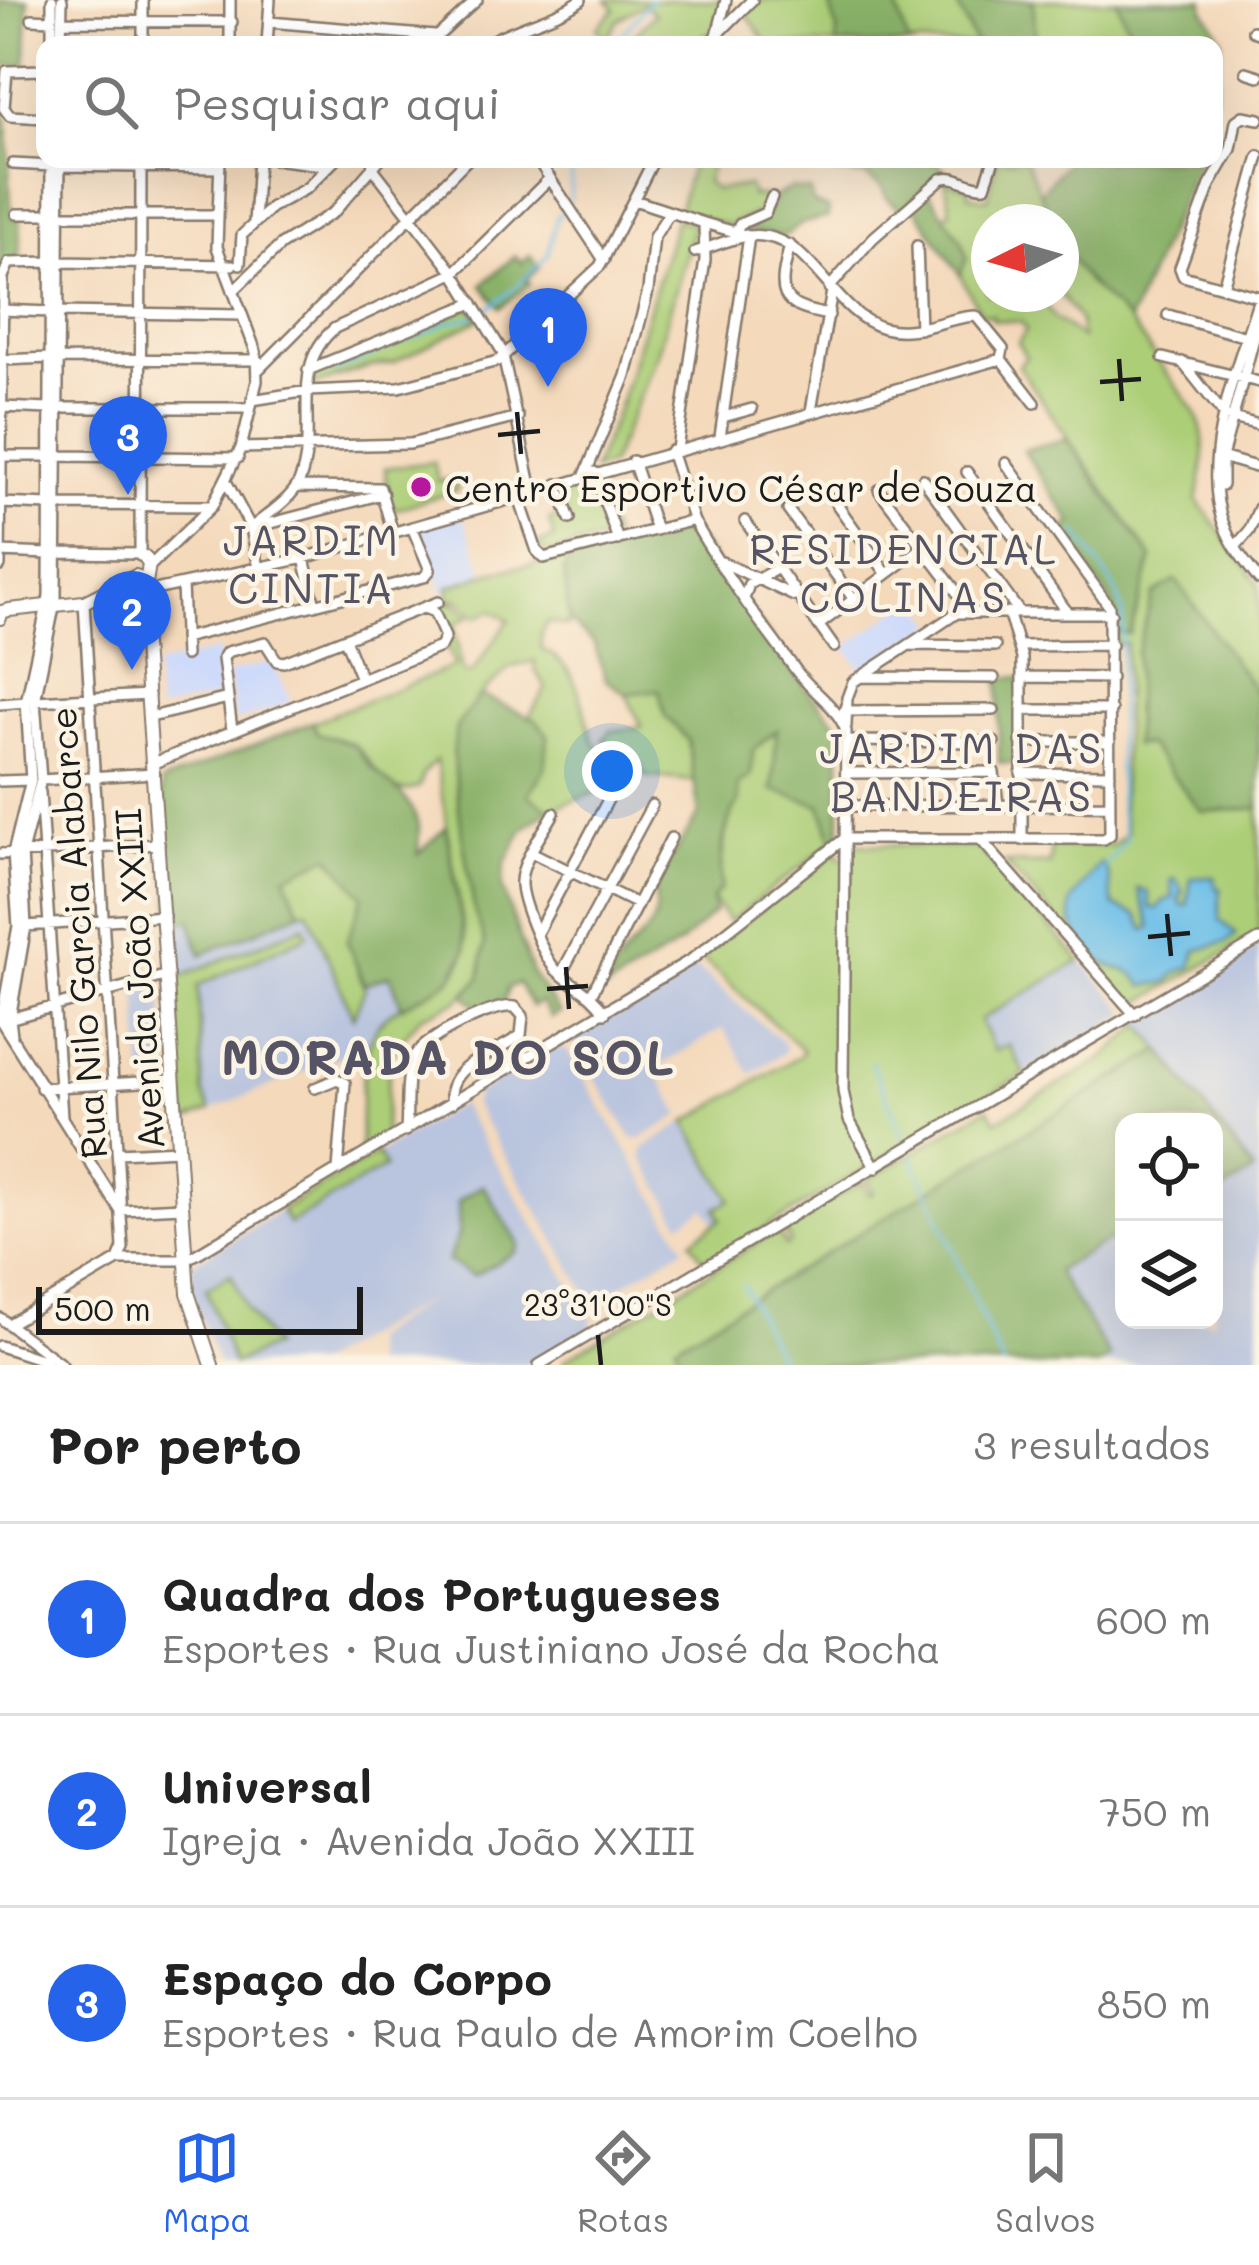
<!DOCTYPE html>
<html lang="pt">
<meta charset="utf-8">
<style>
:root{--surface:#fff;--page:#f6f6f6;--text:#222;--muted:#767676;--line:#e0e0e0;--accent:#2563eb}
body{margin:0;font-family:Mali,sans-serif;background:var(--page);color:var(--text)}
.controls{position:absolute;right:36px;bottom:36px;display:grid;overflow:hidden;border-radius:24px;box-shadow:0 12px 48px #0002}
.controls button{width:108px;height:108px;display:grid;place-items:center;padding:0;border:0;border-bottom:3px solid var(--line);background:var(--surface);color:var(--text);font:60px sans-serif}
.compass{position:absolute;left:971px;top:204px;width:108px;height:108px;border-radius:50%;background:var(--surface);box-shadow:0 12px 48px #0002;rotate:265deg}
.scale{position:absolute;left:36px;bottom:30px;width:327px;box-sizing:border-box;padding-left:12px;border:6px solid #1c1c1c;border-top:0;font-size:33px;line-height:42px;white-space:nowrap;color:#1c1c1c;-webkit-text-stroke:9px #fcf5e5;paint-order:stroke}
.you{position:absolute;left:612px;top:771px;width:42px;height:42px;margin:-30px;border:9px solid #fff;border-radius:50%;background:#1a73e8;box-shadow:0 0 0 18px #1a73e833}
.badge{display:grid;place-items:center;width:78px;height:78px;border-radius:50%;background:var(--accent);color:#fff;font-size:39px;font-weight:700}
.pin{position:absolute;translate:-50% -99px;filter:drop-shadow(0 3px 6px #0008)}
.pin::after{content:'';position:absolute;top:63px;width:42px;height:36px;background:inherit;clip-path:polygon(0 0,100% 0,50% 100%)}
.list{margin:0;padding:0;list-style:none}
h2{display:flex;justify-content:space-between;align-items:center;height:156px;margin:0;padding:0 48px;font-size:51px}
h2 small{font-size:39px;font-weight:400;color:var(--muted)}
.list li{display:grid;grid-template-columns:78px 1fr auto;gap:36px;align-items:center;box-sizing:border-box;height:192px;padding:0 48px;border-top:3px solid var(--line)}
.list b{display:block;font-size:45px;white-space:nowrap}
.list p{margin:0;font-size:39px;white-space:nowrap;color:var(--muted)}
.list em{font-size:39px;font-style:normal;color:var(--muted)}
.icon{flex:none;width:66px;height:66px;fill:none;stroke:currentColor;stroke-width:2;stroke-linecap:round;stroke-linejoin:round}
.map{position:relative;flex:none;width:1259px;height:1365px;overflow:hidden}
.search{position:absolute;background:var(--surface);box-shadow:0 12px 48px #0002;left:36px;right:36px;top:36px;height:132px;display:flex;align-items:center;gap:30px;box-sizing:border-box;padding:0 42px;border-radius:24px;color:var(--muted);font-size:45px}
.sheet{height:732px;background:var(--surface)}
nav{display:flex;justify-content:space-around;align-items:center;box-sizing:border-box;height:168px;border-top:3px solid var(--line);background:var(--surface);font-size:33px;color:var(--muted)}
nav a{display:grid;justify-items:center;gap:6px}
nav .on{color:var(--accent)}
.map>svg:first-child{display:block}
.built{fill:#cedafa}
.industrial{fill:#b9c4de}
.green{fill:#acce77;stroke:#64754a;stroke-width:3}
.forest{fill:#89b168;stroke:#526642;stroke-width:3}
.water{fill:#6bbee7;stroke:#446d82;stroke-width:3}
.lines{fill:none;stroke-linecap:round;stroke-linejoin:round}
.stream{stroke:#6bbee7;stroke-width:3}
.minor-casing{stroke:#887a6c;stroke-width:14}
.major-casing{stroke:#887a6c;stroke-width:16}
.minor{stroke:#fff;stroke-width:9}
.major{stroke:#fff;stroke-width:12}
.ticks{fill:none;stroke:#1c1c1c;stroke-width:4.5}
.poi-dot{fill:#b5179e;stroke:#fcf5e5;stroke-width:4.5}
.labels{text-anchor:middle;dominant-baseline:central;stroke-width:9;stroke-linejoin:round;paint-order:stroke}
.poi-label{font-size:36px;fill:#1c1c1c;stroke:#fcf5e5;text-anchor:start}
.street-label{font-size:36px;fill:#1c1c1c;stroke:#fcf5e5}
.quarter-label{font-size:42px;letter-spacing:3px;fill:#565464;stroke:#fcf5e5}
.district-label{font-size:48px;font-weight:bold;letter-spacing:3px;fill:#565464;stroke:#fcf5e5}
.ticks-label{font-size:30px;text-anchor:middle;fill:#1c1c1c;stroke:#fcf5e5;stroke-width:9;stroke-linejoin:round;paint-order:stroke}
</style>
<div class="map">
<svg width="1259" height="1365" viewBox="0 0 1259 1365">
<rect width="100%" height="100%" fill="#fcf5e5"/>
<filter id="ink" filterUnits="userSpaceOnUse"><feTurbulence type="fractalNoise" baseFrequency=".00833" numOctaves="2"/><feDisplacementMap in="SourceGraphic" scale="24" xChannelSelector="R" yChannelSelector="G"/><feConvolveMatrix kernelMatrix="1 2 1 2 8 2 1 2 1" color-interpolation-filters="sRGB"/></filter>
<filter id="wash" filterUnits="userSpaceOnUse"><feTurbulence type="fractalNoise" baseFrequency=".004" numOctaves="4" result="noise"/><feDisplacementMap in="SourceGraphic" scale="48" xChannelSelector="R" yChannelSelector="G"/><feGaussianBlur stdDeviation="2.7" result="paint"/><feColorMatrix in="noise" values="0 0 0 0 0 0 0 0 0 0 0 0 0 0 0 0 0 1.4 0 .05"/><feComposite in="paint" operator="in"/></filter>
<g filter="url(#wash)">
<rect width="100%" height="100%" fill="#f4d9bb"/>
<path class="built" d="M462 515 485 574 443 592 419 529Z
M915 597 935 624 862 671 846 647Z
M218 650 219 696 158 711 155 666Z
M272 662 291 702 235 722 228 673Z"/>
<path class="industrial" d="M286 876 364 983 390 975 402 1007 388 1014 373 1033 368 1049 365 1046 186 1121 172 927 190 919 201 954 299 913Z
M1259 946V1365H1099L1109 1357 1055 1271 1110 1239 1124 1263V1320H1214V1197L1253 1171 1136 1019Z
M1081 961 1128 1013 1025 1074 996 1052 980 1020Z
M694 966 785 1044V1052L751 1074 723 1028 655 1069 681 1115 640 1139 632 1138 574 1044 573 1037Z
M161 984 168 1072 143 1077 137 990Z
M555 1047 567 1050 685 1247 593 1303 473 1103 477 1093Z
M460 1104 592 1319 591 1330 532 1365H372L370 1340 432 1297 314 1365H219L193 1296 191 1264Z
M686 1122 731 1200 722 1219 715 1223 705 1208 681 1223 642 1157 644 1148Z"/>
<path class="green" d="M607 0H724L712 33 705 34 699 45H624L655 14 644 4 618 20 607 39 597 28 615 9Z
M755 0H834L830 6 837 30 836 45H768L745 12Z
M895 0H955L976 45 908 44Z
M1033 0H1116L1137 45H1036Z
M693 159H713L706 182 715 190 749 186 752 196H769L761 212 728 225 678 212Z
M997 159H1025L1053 222H1023L1021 218 1017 222H989V294H1038L1054 318 1082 338 1079 320 1060 294 1061 240 1086 281 1129 321 1194 410C1210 440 1203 468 1197 500L1259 584V696L1176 581 1134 745H1148L1202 812 1259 808V934L1135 1005 1005 863 1050 864 1051 846 1113 845 1127 833 1122 811 1126 643 1115 645V632L1130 633 1152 558 1018 366 1026 358 1018 342 1026 330 1021 322 993 320V315L981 314 960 275 967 258 944 215 951 211 945 181 969 188V195L988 199Z
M676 219 695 224 656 358 610 465 593 470 620 404Z
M471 306 479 319 393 363 368 367 312 386 310 373Z
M434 462 438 481 455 479 457 490 391 511 385 468Z
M593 478 613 537 546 554 539 543 554 539 549 520 565 516 561 489Z
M572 557 564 569 569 621 566 626 547 622 541 633 542 650C578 663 583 708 593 741L598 745 597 759 606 789 550 809 528 795 545 768 548 735 529 717 546 688 535 670V661L511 667 480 695 462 835 475 913 485 942 484 968 480 978 457 1001 420 1017 391 1054 383 1140 360 1153C362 1116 358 1067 374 1032 394 989 471 1001 465 937L436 760 423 774 420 786C387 805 375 761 354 745 345 739 328 737 317 733L313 722 455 666 447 648 446 629 450 626 441 605 453 602 470 616 454 625 462 671 471 674 509 620 492 610 477 617 459 600 450 599 448 587 491 572Z
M659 689 665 716 688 740 694 781 644 776 642 768 603 740 611 731 642 727 626 694Z
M779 729 821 805 833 842 729 922 712 898 721 889C720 850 728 823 738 785L751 775 753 750Z
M849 844 978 847 1081 961 980 1020 995 1051 1009 1045 1025 1074 711 1260 702 1258 691 1241 721 1219 716 1208 731 1200 686 1122 801 1055 803 1050 700 957 836 850 840 858H848Z
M329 856 364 896 347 941 365 989 353 1017 308 910 300 912 286 876Z
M304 926 308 935 198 986 203 1092 210 1111 186 1121 175 979Z
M1141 1025 1161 1050 676 1345 685 1365H566L564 1360 777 1231 786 1246 790 1242 783 1228 862 1182 870 1195 874 1192 867 1180 988 1108 996 1121 1102 1060Z
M377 1153 385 1167 289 1224 281 1210Z
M231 1274 247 1310 273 1346 233 1364 206 1289Z"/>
<path class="forest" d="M0 0H28L26 66 0 65Z
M834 0H895L908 43 915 45H836L837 30 830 6Z
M955 0H1033L1036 45H976Z
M1116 0H1204V9L1222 38 1214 98V45H1137Z
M0 108 7 120 11 217 20 218V259L12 260 0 280Z
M807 159H923L937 162 945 171 901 210 887 198 881 186 866 176 817 171Z
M1069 159H1199L1129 321C1100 294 1061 265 1061 222H1053L1040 193Z
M791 188 810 191 813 203 829 209 828 217 803 223 785 236 742 230 764 218 775 197Z
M929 193 961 240 967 257 960 275 914 206Z
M515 256 522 263 530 256 539 267 526 280 530 284 500 308 482 285Z
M1066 439 1152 558 1130 634 1115 632 1111 602 1061 531 1072 522 1023 450Z
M677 530 701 543 806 688 840 727V833L833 842 821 805 772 790 777 730 753 750 751 775 738 785 739 802C721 827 720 858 721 889L712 898 715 911 681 943 604 991C610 979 615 965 624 956 646 930 663 926 653 888L699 814 688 740 665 716 659 690 626 694 606 680 594 643 569 621 564 569 572 557Z
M1176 580 1259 696V808L1202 812 1148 745H1134L1136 654 1153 594Z
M999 677 1021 678 1020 764 999 763Z
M480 695 536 720 548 735 545 768 528 795 550 809 523 829 505 864 502 887 533 976 560 1013 551 1018 541 1002 532 1007 518 983 508 988 505 999 480 1009 464 995 480 978 485 942 475 913 462 835 453 756 456 727Z
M313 722 317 733 354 745 370 766 402 795 413 810 419 826 418 854 446 827 466 950 450 980 402 1007 390 975 364 984 347 941 363 896 330 856 286 876 300 912 201 955 190 919 172 927 162 782Z
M1161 1050 1254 1171 1214 1197V1122H1124V1263L1110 1239 1056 1271 1110 1357 1099 1365H685L675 1345Z
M483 1185 519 1244 516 1252 473 1276 448 1261 459 1232 458 1201Z"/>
<path class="water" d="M1101 863C1114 875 1107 891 1114 906L1137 915 1145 930 1151 927 1138 889 1148 892 1150 907 1158 909 1162 902 1173 897 1171 881 1175 878 1183 891 1179 899 1182 905H1187L1191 878 1214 877 1216 888H1220V920L1236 934 1227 942 1196 951 1192 967 1177 972 1168 982 1143 986C1133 969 1127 972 1111 966 1086 957 1067 927 1071 901Z"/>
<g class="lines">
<path class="stream" d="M613 45 651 0
M570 201 572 159
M482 313 514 289 548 255 557 216 566 210
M319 371H336L450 322 475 316
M1076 531 1116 590 1123 612 1118 741 1120 811 1126 839 1105 867
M871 1062 906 1143
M912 1155 919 1172
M921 1176 1003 1365
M743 1285 783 1365"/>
</g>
</g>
<g filter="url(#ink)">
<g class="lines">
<defs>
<path id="minor" d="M32 19 52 20
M62 21 232 22
M269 22 435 36
M1253 31 1259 33
M717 35 752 0
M52 45V0
M61 45 62 0
M143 45V0
M230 45V0
M267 45 270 0
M428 45 477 0
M484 45C515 26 550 21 581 0
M710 45 717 35 726 0
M45 70 7 71 4 108 10 116 45 118
M1246 72 1259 76
M1259 119 1243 116 1236 121 1231 149 1210 185 1180 268 1183 276 1259 297
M51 159 49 596 26 702 31 780 13 853 18 926 1 1021 120 1210
M274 159 328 166
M372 159 373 168 454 273 502 351 532 490
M537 159 604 260
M13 164 51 166
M60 166 219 168
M634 200 704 223 705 260 677 449
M17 214H51
M59 215H217
M254 223 258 159
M704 223 749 236 720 437
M736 231 740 224 765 213 772 197
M790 245C778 292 776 306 829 315
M917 246 920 329
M695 252C712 247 731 238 749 236 811 229 829 313 884 328 916 337 945 317 976 316L1003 349 1001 359
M59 262 232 265
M240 264 242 235 272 207 307 188 336 159
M1223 287 1259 156
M829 288 873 238 941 179C956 173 968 188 985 186L994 159
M233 291 281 245 334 212 380 159
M1259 298C1239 363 1198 458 1224 525 1231 545 1246 563 1259 580
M2 310 50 312
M59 312 242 315
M1168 315 1250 338
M1163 358 1259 382
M59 359 258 360
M3 360 50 358
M1182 362 1225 416 1259 425
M259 369 468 159
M308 370 473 303
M252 400 308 391 399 387 498 361 600 266 654 159
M2 407 49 409
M58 408H250
M811 411 832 291
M723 417 752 409
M241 448 410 444 518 417
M671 451 694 522
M2 456H49
M58 456 238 458
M1218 456 1259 468
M633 461 656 530
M594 472 618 540
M967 472 1068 613
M585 475 626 376 648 291 654 237 669 213
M923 479 1020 613
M226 481 251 528 259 568
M557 484 570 519
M1222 485V457L1259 320
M298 487 380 488 393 533
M879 490 972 612
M518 495 537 551 544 558 691 521
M833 499 886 573
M1 503 49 505
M57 505 212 506
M788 510 853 598
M745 521 834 647
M695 523C725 576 762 625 798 673 814 693 837 706 846 731L843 1091 849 1120 876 1168
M256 527 383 494
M251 528C265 516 292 499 299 482 321 429 286 368 335 328L454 273 550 178
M1235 547 1249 531 1259 508
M0 552 49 554
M57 553 140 554
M140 556 141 159
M304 558 315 605
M722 562 794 596
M0 566 3 277 9 263 50 262
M149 567 212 506 241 448 257 381 256 352 217 247 220 159
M182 585 185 655
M141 593 304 558 1001 359 1035 403
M744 599 749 584 778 568
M84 602 123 1248 118 1260
M1008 612 1022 658V840
M819 625 922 548
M184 638 424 577 430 570 412 527
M345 639 361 679
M909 645 995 646
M1021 646 1111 645
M860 677 994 678
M1022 677 1111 678
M35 701 149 695
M0 704 26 702
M1022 710H1111
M844 711 994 710
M151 717 228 698
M846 726 847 698 853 682 957 613H1111
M232 730 223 658 227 652 265 642 277 661 284 662 438 602
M846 741 994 742
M1021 742H1110
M154 763 440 647 445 637 434 612 424 608
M846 773 994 772 998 805
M1021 773 1110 774
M41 780 154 773
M0 781 31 780
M40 792 62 1116
M845 806 1110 805
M554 813C544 832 521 861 521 882 520 899 544 958 556 970 575 988 589 989 605 1013
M844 839H1104L1110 835 1109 606 1006 463
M981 840 1135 1015
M533 853 637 904
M0 854 159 844
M26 926 164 916
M537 933 611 794
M561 974 652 805
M592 993 671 838
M5 1020 168 975
M12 1035 10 1019 26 926 22 852 41 780 35 701 56 597 60 159
M41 1088 174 1080
M315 1088 337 1079 345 1083 338 1170
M406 1131C408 1110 404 1073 415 1055 427 1037 494 1003 515 1007L523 1016 521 1035C496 1055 443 1064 452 1103
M118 1153 179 1150
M120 1210 183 1207
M0 1318 62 1365
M9 1324 118 1260H181L195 1255 692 959 844 839
M0 1346 46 1361
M539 1365 1259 940"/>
<path id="major" d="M138 585 146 583 149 564 145 557
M140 586 188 1293 212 1365
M0 618 1 612 9 610 84 602 136 576"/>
</defs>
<use href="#minor" class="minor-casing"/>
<use href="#major" class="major-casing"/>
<use href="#minor" class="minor"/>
<use href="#major" class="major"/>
</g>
</g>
<path class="ticks" d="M1119 359 1122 401M1100 382 1141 379M517 412 521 454M498 435 540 431M1167 914 1171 956M1148 937 1190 933M566 967 569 1009M547 989 588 986M598 1335 601 1365"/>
<circle class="poi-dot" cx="421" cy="487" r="12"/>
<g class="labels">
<g class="poi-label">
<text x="445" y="487">Centro Esportivo César de Souza</text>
</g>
<g class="street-label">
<text transform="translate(77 933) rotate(-94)">Rua Nilo Garcia Alabarce</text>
<text transform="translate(138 979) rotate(-94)">Avenida João XXIII</text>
</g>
<g class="quarter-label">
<text x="312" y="539">JARDIM<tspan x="312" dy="48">CINTIA</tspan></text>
<text x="904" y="548">RESIDENCIAL<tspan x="904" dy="48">COLINAS</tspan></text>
<text x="962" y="747">JARDIM DAS<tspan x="962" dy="48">BANDEIRAS</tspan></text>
</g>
<g class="district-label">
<text x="449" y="1056">MORADA DO SOL</text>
</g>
</g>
<g class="ticks-label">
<text x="598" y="1316">23°31'00"S</text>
</g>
</svg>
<div class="controls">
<button><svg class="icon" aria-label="locate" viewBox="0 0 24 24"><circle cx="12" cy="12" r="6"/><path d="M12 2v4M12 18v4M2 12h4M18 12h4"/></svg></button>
<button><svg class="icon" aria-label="layers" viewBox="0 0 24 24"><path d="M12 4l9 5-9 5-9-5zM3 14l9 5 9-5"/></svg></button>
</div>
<svg class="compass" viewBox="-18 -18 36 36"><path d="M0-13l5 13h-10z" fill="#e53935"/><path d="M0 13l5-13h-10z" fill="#767676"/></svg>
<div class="scale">500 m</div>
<div class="you"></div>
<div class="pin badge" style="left:548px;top:387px">1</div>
<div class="pin badge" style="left:132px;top:670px">2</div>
<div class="pin badge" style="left:128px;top:495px">3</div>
<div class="search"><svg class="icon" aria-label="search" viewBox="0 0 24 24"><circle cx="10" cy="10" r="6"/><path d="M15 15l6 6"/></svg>Pesquisar aqui</div>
</div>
<section class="sheet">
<h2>Por perto<small>3 resultados</small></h2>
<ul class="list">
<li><span class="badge">1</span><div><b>Quadra dos Portugueses</b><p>Esportes · Rua Justiniano José da Rocha</p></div><em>600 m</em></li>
<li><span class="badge">2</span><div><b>Universal</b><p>Igreja · Avenida João XXIII</p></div><em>750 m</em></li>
<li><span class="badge">3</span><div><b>Espaço do Corpo</b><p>Esportes · Rua Paulo de Amorim Coelho</p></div><em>850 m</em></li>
</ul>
</section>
<nav>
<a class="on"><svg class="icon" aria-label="map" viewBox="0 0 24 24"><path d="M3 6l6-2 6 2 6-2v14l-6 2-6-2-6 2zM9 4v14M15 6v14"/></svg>Mapa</a>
<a><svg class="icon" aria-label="directions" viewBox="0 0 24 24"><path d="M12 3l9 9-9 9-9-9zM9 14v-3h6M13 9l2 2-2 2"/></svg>Rotas</a>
<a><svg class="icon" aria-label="saved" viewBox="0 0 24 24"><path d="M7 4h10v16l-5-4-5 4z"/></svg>Salvos</a>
</nav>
